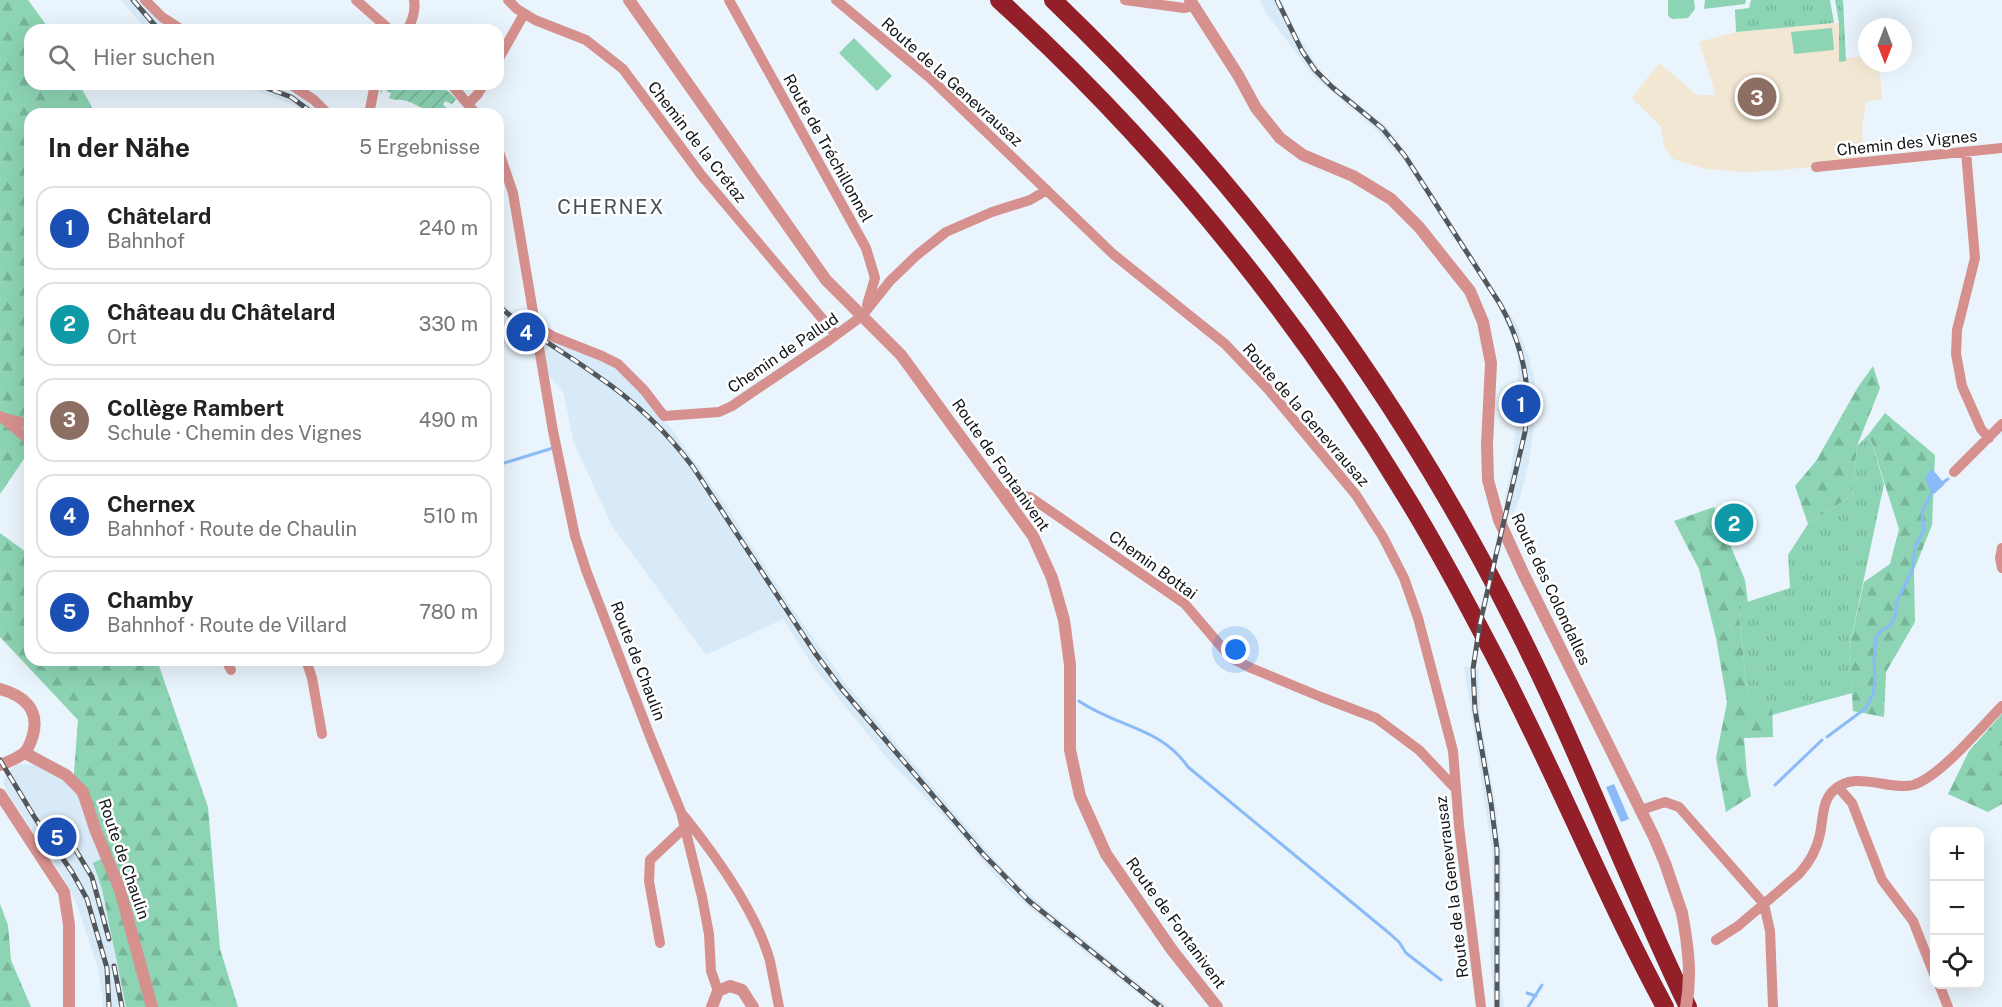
<!DOCTYPE html>
<html lang="de">
<meta charset="utf-8">
<style>
:root{--surface:#fff;--page:#f6f6f6;--text:#222;--muted:#767676;--line:#e0e0e0;--accent:#047021}
body{margin:0;font-family:"Public Sans",sans-serif;background:var(--page);color:var(--text)}
.controls{position:absolute;right:18px;bottom:18px;display:grid;overflow:hidden;border-radius:12px;box-shadow:0 6px 24px #0002}
.controls button{width:54px;height:54px;display:grid;place-items:center;padding:0;border:0;border-bottom:2px solid var(--line);background:var(--surface);color:var(--text);font:30px sans-serif}
.compass{position:absolute;left:1858px;top:18px;width:54px;height:54px;border-radius:50%;background:var(--surface);box-shadow:0 6px 24px #0002;rotate:180deg}
.you{position:absolute;left:1236px;top:650px;width:21px;height:21px;margin:-15px;border:4px solid #fff;border-radius:50%;background:#1a73e8;box-shadow:0 0 0 9px #1a73e833}
.badge{display:grid;place-items:center;width:39px;height:39px;border-radius:50%;background:var(--accent);color:#fff;font-size:20px;font-weight:700}
.pin{position:absolute;translate:-50% -50%;border:3px solid #fff;box-shadow:0 2px 6px #0006}
.list{margin:0;padding:0;list-style:none}
h2{display:flex;justify-content:space-between;align-items:center;height:78px;margin:0;padding:0 24px;font-size:26px}
h2 small{font-size:20px;font-weight:400;color:var(--muted)}
.list li{display:grid;grid-template-columns:39px 1fr auto;gap:18px;align-items:center;box-sizing:border-box;height:84px;margin:0 12px 12px;padding:0 12px;border:2px solid var(--line);border-radius:18px}
.list b{display:block;font-size:22px;white-space:nowrap}
.list p{margin:0;font-size:20px;white-space:nowrap;color:var(--muted)}
.list em{font-size:20px;font-style:normal;color:var(--muted)}
.icon{flex:none;width:33px;height:33px;fill:none;stroke:currentColor;stroke-width:2;stroke-linecap:round;stroke-linejoin:round}
.map{position:relative;flex:none;width:2002px;height:1007px;overflow:hidden}
.search{position:absolute;background:var(--surface);box-shadow:0 6px 24px #0002;left:24px;top:24px;width:480px;height:66px;display:flex;align-items:center;gap:15px;box-sizing:border-box;padding:0 21px;border-radius:18px;color:var(--muted);font-size:22px}
.panel{position:absolute;background:var(--surface);box-shadow:0 6px 24px #0002;left:24px;top:108px;width:480px;height:558px;border-radius:18px}
.map>svg:first-child{display:block}
.built{fill:#d8eaf7}
.education{fill:#f1e7d2}
.grass{fill:url(#grass-tufts)}
.forest{fill:url(#forest-firs)}
.garden{fill:url(#garden-furrows)}
.pitch{fill:#8cd4b3}
.water{fill:#8abbf8}
.lines{fill:none;stroke-linecap:round;stroke-linejoin:round}
.stream{stroke:#8abbf8;stroke-width:3}
.minor{stroke:#d6918e;stroke-width:10}
.tertiary{stroke:#d6918e;stroke-width:12}
.motorway{stroke:#932028;stroke-width:18}
.rail-casing{stroke:#52575c;stroke-width:5}
.rail{stroke:#fff;stroke-width:3;stroke-dasharray:9;stroke-linecap:butt}
.tertiary-bridge{stroke:#d6918e;stroke-width:12}
.labels{text-anchor:middle;dominant-baseline:central;stroke-width:5;stroke-linejoin:round;paint-order:stroke}
.street-label{font-size:16px;fill:#121518;stroke:#fff}
.quarter-label{font-size:20px;letter-spacing:1.5px;fill:#475057;stroke:#fff}
</style>
<div class="map">
<svg width="2002" height="1007" viewBox="0 0 2002 1007">
<defs>
<pattern id="grass-tufts" width="24" height="20" patternUnits="userSpaceOnUse" patternTransform="scale(1.5)"><rect width="24" height="20" fill="#8cd4b3"/><path d="M3 7l-1-3M5 7V3M7 7l1-3M15 17l-1-3M17 17v-4M19 17l1-3" fill="none" stroke="#78b599"/></pattern>
<pattern id="forest-firs" width="22" height="20" patternUnits="userSpaceOnUse" patternTransform="scale(1.5)"><rect width="22" height="20" fill="#8cd4b3"/><path d="M5 1l3.5 6h-7zM16 11l3.5 6h-7z" fill="#78b599"/></pattern>
<pattern id="garden-furrows" width="10" height="10" patternUnits="userSpaceOnUse" patternTransform="scale(1.5)"><rect width="10" height="10" fill="#8cd4b3"/><path d="M-1 1l2-2M0 10L10 0M9 11l2-2" fill="none" stroke="#78b599"/></pattern>
</defs>
<rect width="100%" height="100%" fill="#e9f4fc"/>
<path class="built" d="M120 0H140L169 30H147Z
M1260 0H1281L1296 32 1323 75 1387 127 1411 159 1517 325 1530 361 1535 382 1536 411 1529 461 1520 497 1511 519 1504 502 1512 464 1518 408V360L1513 339 1498 306 1403 159 1371 125 1314 77 1266 13Z
M238 84H271L302 98 319 114H306L296 106Z
M498 300 531 327 618 369 648 400 674 432 724 503 792 608 847 685 1009 876 1045 908 1168 1007H1155L1039 916 1004 886 952 825 891 763 815 669 783 619 706 655 612 526 574 443 563 392 537 362 498 329Z
M1464 666 1479 670 1480 717 1495 801 1501 849 1502 888 1500 982 1504 1007H1494L1490 954 1493 893 1492 851Z
M17 764 41 765 73 786 90 825 102 859 93 863 102 889 126 1007H102L103 1000 97 965 77 905 65 881 6 790 3 782 5 776Z"/>
<path class="education" d="M1839 23V61H1846V58L1867 56V63H1879L1882 99 1866 102 1862 127 1864 162 1769 171 1742 172 1706 169 1673 159 1664 147 1661 127 1632 98 1659 63 1697 95H1716L1699 42 1736 32Z"/>
<path class="grass" d="M1668 0H1694L1695 9 1688 18 1672 19 1668 16Z
M1705 0H1746L1745 4 1704 9Z
M1751 0H1830L1834 23 1736 32 1735 10 1749 8Z
M1835 0H1843L1846 61 1839 62V23Z
M1869 434 1884 484 1849 649 1852 693 1772 715V703L1752 709 1747 689 1738 605 1790 588 1788 555 1808 524 1852 495 1857 446Z"/>
<path class="forest" d="M0 0H28L50 30H30V84H79L96 114H30V450L0 494Z
M1873 366 1880 388 1857 446 1852 495 1808 524 1795 486 1816 461 1858 387Z
M1885 413 1935 455 1932 525 1914 570 1915 622 1886 672 1884 717 1853 711 1849 649 1864 582 1890 564 1899 529 1869 434Z
M1714 507 1745 580 1748 603 1738 605 1747 689 1752 708 1772 702 1773 737 1744 738 1747 776 1751 796 1726 812 1716 758 1727 702 1716 638 1699 569 1674 521Z
M0 533 30 555V660H157L208 807 220 949 238 1007H126L102 889 93 863 101 859 90 825 73 786 78 720 0 637Z
M2002 714V804L1988 812 1948 794 1969 751Z
M0 904 8 925 11 960 31 1007H0Z"/>
<path class="garden" d="M382 84C406 84 440 78 456 99L452 104 445 101 443 105 446 107 444 113C429 114 421 106 407 101 401 99 396 101 389 98L391 93 383 89 380 95Z"/>
<path class="pitch" d="M1832 28 1834 50 1794 54 1791 32Z
M854 38 892 76 877 91 839 53Z"/>
<path class="water" d="M1932 469 1945 484 1934 494 1928 487 1925 477Z
M1614 784 1629 819 1621 822 1606 787Z"/>
<g class="lines">
<path class="stream" d="M498 465 553 448
M1941 484 1948 479
M1079 701C1116 727 1161 727 1188 767L1389 933 1399 942 1406 953 1441 980
M1827 737 1866 708 1873 694 1875 681 1874 662 1876 637 1881 631 1890 626 1896 614V603L1912 571 1915 547 1924 530 1922 512 1933 490
M1775 785 1822 740
M1527 993 1536 996
M1528 1007 1542 985"/>
<path class="minor" d="M145 0 162 17 182 30
M356 0 390 30
M508 0 517 9 535 20 586 40 623 69 702 176 836 335
M729 0 866 248 875 278 867 305
M836 0 931 79 1113 254 1225 344 1268 389 1356 495 1383 537 1404 578 1418 618 1453 751 1459 826 1481 1007
M1125 0 1184 8 1193 6
M407 30C413 20 416 11 414 0
M498 60 524 14
M290 84 314 100 328 114
M451 84 476 114
M468 104 477 95 484 84
M369 114 375 84
M498 149 513 193 553 431 575 536 586 570 651 739 681 812 702 897 709 934 711 971 718 991
M1966 152 1975 258 1957 330 1956 354 1962 386 1981 429 1989 438
M1816 167 2002 148
M536 326 554 337 602 356 618 364 644 390 664 416 719 412 732 406 828 341 862 316 890 281 917 255 946 232 992 212 1030 200 1047 190
M0 416 30 441
M5 418 30 424
M1954 472 2002 424
M1003 493 1030 497 1185 604 1231 658 1251 668 1321 697 1376 718 1419 750 1455 788
M2002 548 2000 558 2002 568
M226 660 231 670
M306 660 312 678 322 734
M1838 787 1852 803 1882 880 1913 921 1934 974
M1641 810 1665 802 1679 807 1764 904 1770 931 1773 1007
M684 816C716 856 756 911 770 961 773 976 776 992 779 1007
M1716 940 1738 926 1799 874C1809 863 1817 849 1820 834 1823 820 1822 801 1833 791 1855 769 1887 791 1913 785 1940 777 1981 727 2002 706
M660 943 649 881 650 860 684 828
M1939 984 1948 1007"/>
<path class="tertiary" d="M629 0 826 280 901 355 1033 536 1052 578 1064 620 1070 665V750L1080 796 1106 854 1172 950 1217 1007
M1190 0 1238 75 1256 108 1280 138 1303 155 1353 176 1391 199 1419 227 1470 291 1483 322 1491 363 1487 445 1488 480 1499 520 1524 575 1654 837 1665 863 1682 913
M0 689C23 695 40 709 33 735 31 741 29 748 25 752 19 758 8 762 0 765
M25 753 66 775 83 792 95 829 120 890 152 1007
M0 794 64 892 69 925V1007
M712 1007 718 991 730 986 742 990 753 1007"/>
<path class="motorway" d="M999 0C1157 144 1294 312 1405 495 1435 544 1462 594 1488 644 1552 763 1601 889 1665 1007
M1053 0C1241 180 1397 390 1514 622 1578 748 1627 880 1688 1007"/>
<defs>
<path id="rail" d="M133 0 159 30
M1277 0 1302 51 1315 70 1332 87 1382 128 1405 156 1500 304C1523 345 1532 386 1525 432L1480 623 1473 669 1475 710 1491 803 1497 850V1007
M256 84 291 97 314 114
M498 305C528 333 563 351 596 375 633 400 667 432 693 467L815 653 841 688 983 854 1029 901 1161 1007
M0 760 35 818 72 872 87 899 107 968 109 1007
M66 834 92 877 109 939
M114 966 122 1007"/>
</defs>
<use href="#rail" class="rail-casing"/>
<use href="#rail" class="rail"/>
<path class="tertiary-bridge" d="M1682 913C1688 945 1692 975 1686 1007"/>
</g>
<g class="labels">
<g class="street-label">
<text transform="translate(952 82) rotate(42)">Route de la Genevrausaz</text>
<text transform="translate(697 142) rotate(52)">Chemin de la Crétaz</text>
<text transform="translate(1907 143) rotate(-6)">Chemin des Vignes</text>
<text transform="translate(828 148) rotate(61)">Route de Tréchillonnel</text>
<text transform="translate(783 353) rotate(-34)">Chemin de Pallud</text>
<text transform="translate(1306 415) rotate(49)">Route de la Genevrausaz</text>
<text transform="translate(1001 465) rotate(55)">Route de Fontanivent</text>
<text transform="translate(1153 565) rotate(36)">Chemin Bottai</text>
<text transform="translate(1551 589) rotate(65)">Route des Colondalles</text>
<text transform="translate(638 661) rotate(69)">Route de Chaulin</text>
<text transform="translate(124 859) rotate(71)">Route de Chaulin</text>
<text transform="translate(1452 887) rotate(-97)">Route de la Genevrausaz</text>
<text transform="translate(1176 923) rotate(54)">Route de Fontanivent</text>
</g>
<g class="quarter-label">
<text x="611" y="207">CHERNEX</text>
</g>
</g>
</svg>
<div class="controls">
<button>+</button>
<button>−</button>
<button><svg class="icon" aria-label="locate" viewBox="0 0 24 24"><circle cx="12" cy="12" r="6"/><path d="M12 2v4M12 18v4M2 12h4M18 12h4"/></svg></button>
</div>
<svg class="compass" viewBox="-18 -18 36 36"><path d="M0-13l5 13h-10z" fill="#e53935"/><path d="M0 13l5-13h-10z" fill="#767676"/></svg>
<div class="you"></div>
<div class="pin badge" style="left:1521px;top:404px;background:#1a4fb4">1</div>
<div class="pin badge" style="left:1734px;top:523px;background:#0f9aa8">2</div>
<div class="pin badge" style="left:1757px;top:97px;background:#8d6e63">3</div>
<div class="pin badge" style="left:526px;top:332px;background:#1a4fb4">4</div>
<div class="pin badge" style="left:57px;top:837px;background:#1a4fb4">5</div>
<div class="search"><svg class="icon" aria-label="search" viewBox="0 0 24 24"><circle cx="10" cy="10" r="6"/><path d="M15 15l6 6"/></svg>Hier suchen</div>
<section class="panel">
<h2>In der Nähe<small>5 Ergebnisse</small></h2>
<ul class="list">
<li><span class="badge" style="background:#1a4fb4">1</span><div><b>Châtelard</b><p>Bahnhof</p></div><em>240 m</em></li>
<li><span class="badge" style="background:#0f9aa8">2</span><div><b>Château du Châtelard</b><p>Ort</p></div><em>330 m</em></li>
<li><span class="badge" style="background:#8d6e63">3</span><div><b>Collège Rambert</b><p>Schule · Chemin des Vignes</p></div><em>490 m</em></li>
<li><span class="badge" style="background:#1a4fb4">4</span><div><b>Chernex</b><p>Bahnhof · Route de Chaulin</p></div><em>510 m</em></li>
<li><span class="badge" style="background:#1a4fb4">5</span><div><b>Chamby</b><p>Bahnhof · Route de Villard</p></div><em>780 m</em></li>
</ul>
</section>
</div>
